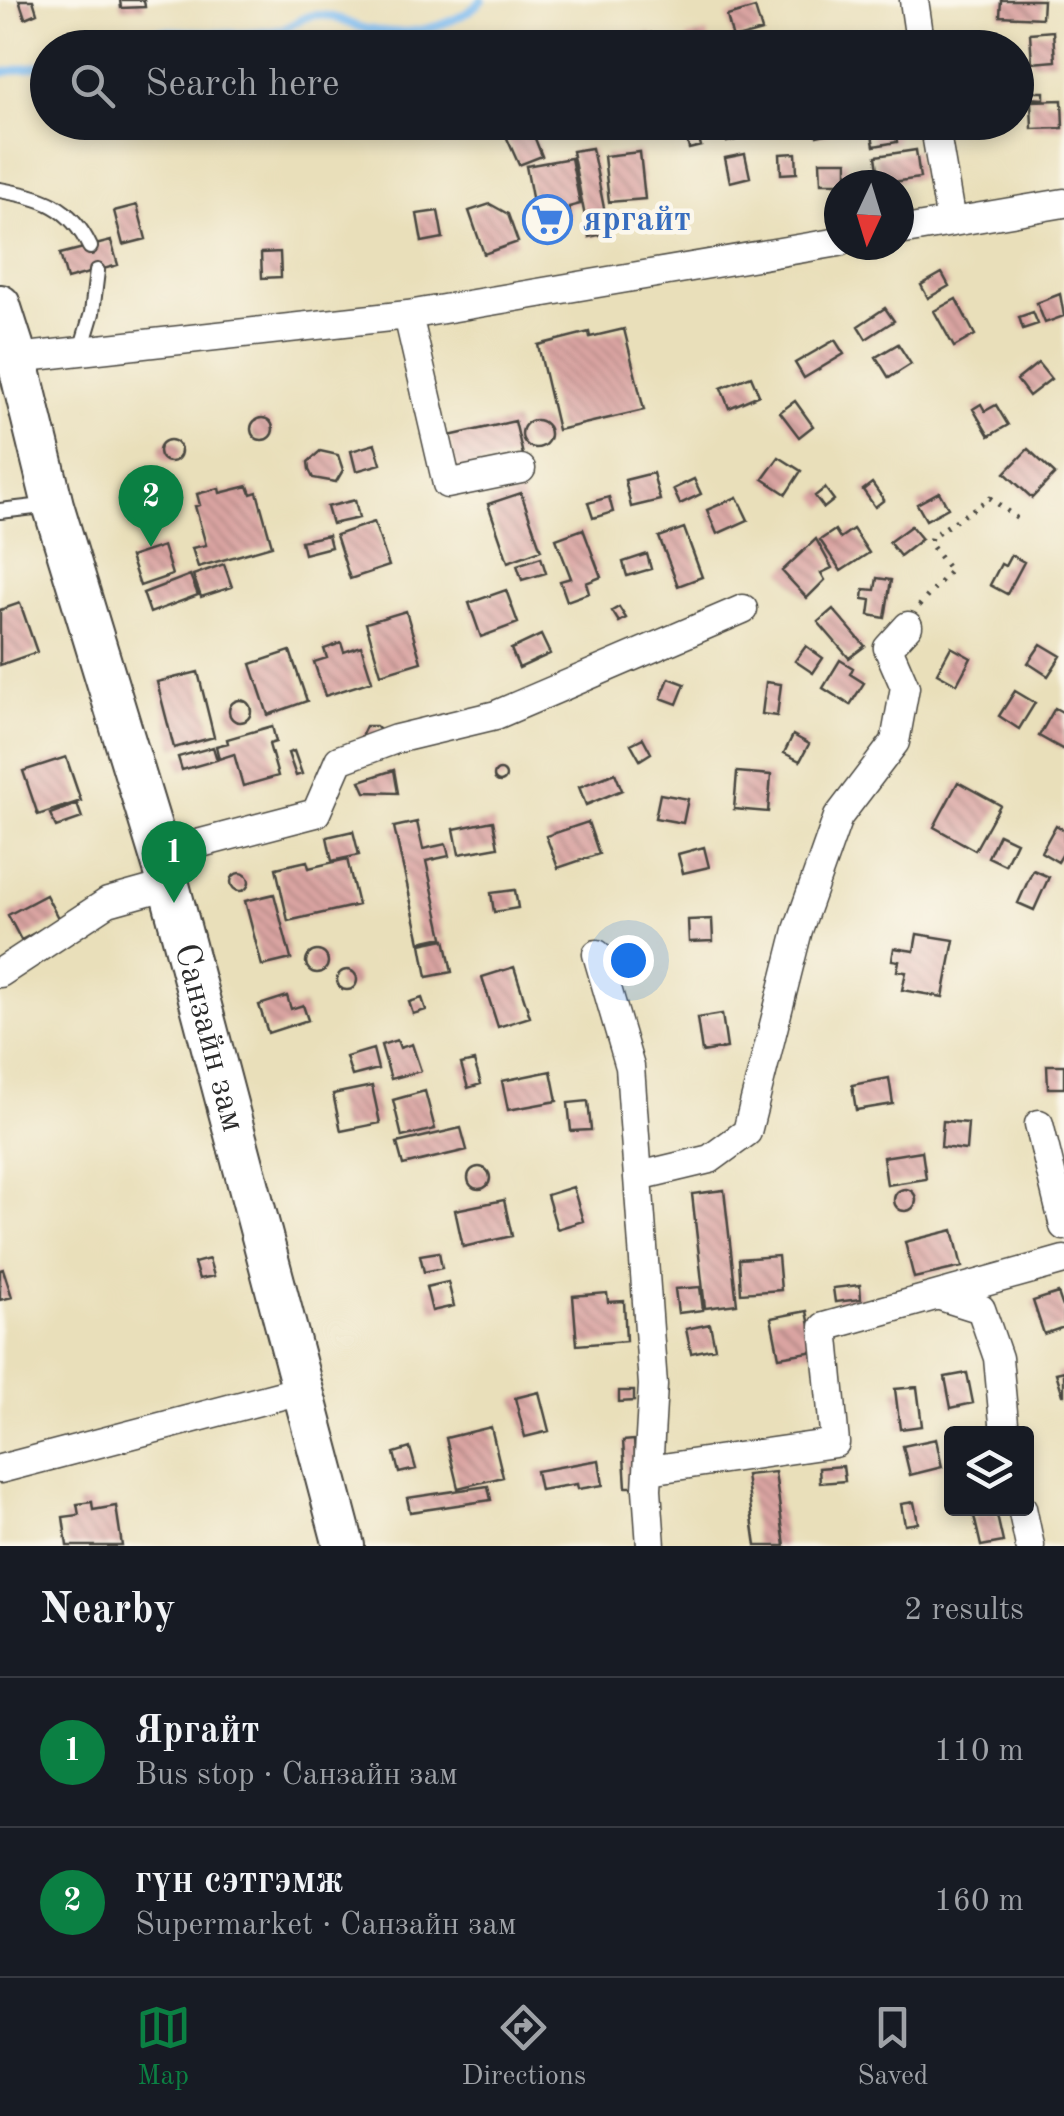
<!DOCTYPE html>
<meta charset="utf-8">
<style>
:root{--surface:#171b24;--page:#242831;--text:#f1f3f6;--muted:#9ea1a6;--line:#363941;--accent:#0b8043}
body{margin:0;font-family:"Old Standard TT",serif;background:var(--page);color:var(--text)}
.controls{position:absolute;right:30px;bottom:30px;display:grid;overflow:hidden;border-radius:10px;box-shadow:0 5px 15px #0003}
.controls button{width:90px;height:90px;display:grid;place-items:center;padding:0;border:0;border-bottom:2px solid var(--line);background:var(--surface);color:var(--text);font:50px sans-serif}
.compass{position:absolute;left:824px;top:170px;width:90px;height:90px;border-radius:50%;background:var(--surface);box-shadow:0 5px 15px #0003;rotate:184deg}
.you{position:absolute;left:628px;top:960px;width:35px;height:35px;margin:-25px;border:8px solid #fff;border-radius:50%;background:#1a73e8;box-shadow:0 0 0 15px #1a73e833}
.badge{display:grid;place-items:center;width:65px;height:65px;border-radius:50%;background:var(--accent);color:#fff;font-size:32px;font-weight:700}
.pin{position:absolute;translate:-50% -82px;filter:drop-shadow(0 2px 5px #0008)}
.pin::after{content:'';position:absolute;top:52px;width:35px;height:30px;background:inherit;clip-path:polygon(0 0,100% 0,50% 100%)}
.list{margin:0;padding:0;list-style:none}
h2{display:flex;justify-content:space-between;align-items:center;height:130px;margin:0;padding:0 40px;font-size:42px}
h2 small{font-size:32px;font-weight:400;color:var(--muted)}
.list li{display:grid;grid-template-columns:65px 1fr auto;gap:30px;align-items:center;box-sizing:border-box;height:150px;padding:0 40px;border-top:2px solid var(--line)}
.list b{display:block;font-size:38px;white-space:nowrap}
.list p{margin:0;font-size:32px;white-space:nowrap;color:var(--muted)}
.list em{font-size:32px;font-style:normal;color:var(--muted)}
.icon{flex:none;width:55px;height:55px;fill:none;stroke:currentColor;stroke-width:2;stroke-linecap:round;stroke-linejoin:round}
.map{position:relative;flex:none;width:1064px;height:1546px;overflow:hidden}
.search{position:absolute;background:var(--surface);box-shadow:0 5px 15px #0003;left:30px;right:30px;top:30px;height:110px;display:flex;align-items:center;gap:25px;box-sizing:border-box;padding:0 35px;border-radius:55px;color:var(--muted);font-size:38px}
.sheet{height:430px;background:var(--surface)}
nav{display:flex;justify-content:space-around;align-items:center;box-sizing:border-box;height:140px;border-top:2px solid var(--line);background:var(--surface);font-size:28px;color:var(--muted)}
nav a{display:grid;justify-items:center;gap:5px}
nav .on{color:var(--accent)}
.map>svg:first-child{display:block}
.lines{fill:none;stroke-linecap:round;stroke-linejoin:round}
.stream{stroke:#7dbbf0;stroke-width:8}
.building{fill:url(#building-back-hatch)}
.service-casing{stroke:#484640;stroke-width:18}
.minor-casing{stroke:#484640;stroke-width:31}
.secondary-casing{stroke:#484640;stroke-width:44}
.path{stroke:#484640;stroke-width:5;stroke-dasharray:2.5 8;stroke-linecap:butt}
.service{stroke:#fff;stroke-width:14}
.minor{stroke:#fff;stroke-width:28}
.secondary{stroke:#fff;stroke-width:40}
.labels{text-anchor:middle;dominant-baseline:central;stroke-width:9;stroke-linejoin:round;paint-order:stroke}
.shop-label{font-size:35px;font-weight:bold;fill:#366cbe;stroke:#fbf7ec;text-anchor:start}
.street-label{font-size:35px;fill:#2b2b2b;stroke:#fbf7ec}
</style>
<div class="map">
<svg width="1064" height="1546" viewBox="0 0 1064 1546">
<defs>
<pattern id="building-back-hatch" width="6" height="6" patternUnits="userSpaceOnUse" patternTransform="scale(2.5)"><rect width="6" height="6" fill="#daa4a2"/><path d="M-1 5l2 2M0 0l6 6M5-1l2 2" fill="none" stroke="#b18684"/></pattern>
</defs>
<rect width="100%" height="100%" fill="#fbf7ec"/>
<filter id="ink" filterUnits="userSpaceOnUse"><feTurbulence type="fractalNoise" baseFrequency=".01" numOctaves="2"/><feDisplacementMap in="SourceGraphic" scale="20" xChannelSelector="R" yChannelSelector="G"/><feConvolveMatrix kernelMatrix="1 2 1 2 8 2 1 2 1" color-interpolation-filters="sRGB"/></filter>
<filter id="wash" filterUnits="userSpaceOnUse"><feTurbulence type="fractalNoise" baseFrequency=".0048" numOctaves="4" result="noise"/><feDisplacementMap in="SourceGraphic" scale="40" xChannelSelector="R" yChannelSelector="G"/><feGaussianBlur stdDeviation="2.25" result="paint"/><feColorMatrix in="noise" values="0 0 0 0 0 0 0 0 0 0 0 0 0 0 0 0 0 1.4 0 .05"/><feComposite in="paint" operator="in"/></filter>
<g filter="url(#wash)">
<rect width="100%" height="100%" fill="#e9dfba"/>
<g class="lines">
<path class="stream" d="M97 48C108 42 120 34 132 32 181 27 231 40 280 30 292 27 302 16 315 15 336 14 347 25 366 29 405 38 454 28 482 0
M0 73 48 64"/>
</g>
<g id="blocks">
<path class="building" d="M19 0H33L37 13 25 18Z
M120 0H144L145 7 121 8Z
M1001 0H1043L1042 18 1000 16Z
M755 8 762 31 733 39 727 16Z
M1053 31 1055 61 1032 63 1030 33Z
M651 33 656 48H625L623 42Z
M707 33 710 46 689 48 687 37Z
M1029 92H1044V99L1028 98Z
M1062 100 1063 128 1032 129 1031 101Z
M694 122 701 146 689 149 683 125Z
M740 122 744 138 727 142 723 123Z
M764 122H783L784 129 766 132Z
M814 122H828L830 133 817 136Z
M530 126 542 156 519 165 506 136Z
M895 126 897 142 874 146 871 129Z
M592 148 609 233 589 237 572 151Z
M916 150 920 178 880 184 876 156Z
M640 152 645 199 609 202 604 156Z
M796 153 797 173 781 174 780 154Z
M745 154 750 177 730 182 725 158Z
M571 158 580 204 569 207 571 219 546 223 544 212 535 213 526 166Z
M820 161H847V183H821Z
M490 204 508 214 518 242 484 254 469 211Z
M137 205 146 239 123 245 114 211Z
M438 211 443 238 422 242 417 214Z
M111 241 118 265 67 279 60 254Z
M280 252 281 277 262 278 261 253Z
M942 273 949 286 928 298 921 285Z
M1060 294 1064 316 1045 323 1037 303Z
M956 299 975 335 954 347 934 311Z
M885 308 894 321 866 339 858 326Z
M1033 312 1038 324 1023 329 1019 317Z
M624 329 644 410 558 430 538 345 589 332 590 337Z
M835 340 844 354 804 378 795 363Z
M898 344 911 364 889 378 876 357Z
M1038 363 1051 379 1029 396 1017 380Z
M751 376 759 395 729 408 721 388Z
M795 401 813 426 799 437 780 412Z
M981 404 985 411 996 405 1008 425 989 436 973 409Z
M251 429a11 11 0 1 1 22 0a11 11 0 1 1-22 0Z
M522 434a14 14 0 1 1 28 0a14 14 0 1 1-28 0Z
M515 421 523 455 457 470 449 436Z
M159 451a11 11 0 1 1 22 0a11 11 0 1 1-22 0Z
M375 444 381 464 356 471 351 451Z
M1028 449 1055 474 1032 498 1005 473Z
M320 451 338 455 343 470 336 482 313 478 309 470 308 462Z
M779 457 801 471 786 494 763 479Z
M653 473 660 500 631 507 625 480Z
M694 479 701 494 680 504 673 489Z
M872 483 884 500 875 507 863 490Z
M248 486 251 494 257 492 272 546 198 567 192 548 206 545 195 506 200 505 197 494 219 488 220 493Z
M825 488 834 500 824 508 815 496Z
M939 492 948 508 926 520 917 504Z
M521 493 541 550 508 562 488 504Z
M609 497 613 512 593 518 588 503Z
M737 497 748 520 717 534 707 510Z
M355 500 359 518 332 524 327 507Z
M374 522 389 566 350 579 336 535Z
M911 526 922 539 900 556 889 542Z
M684 528 702 577 678 586 659 537Z
M583 529 601 577 586 583 589 593 567 601 560 581 571 578 556 539Z
M853 529 869 553 841 571 820 540 835 530 840 538Z
M328 535 331 547 304 554 301 541Z
M816 539 832 568 821 573 825 580 807 598 782 571Z
M163 546 172 575 140 586 130 557Z
M647 554 651 569 627 576 623 562Z
M1011 555 1024 562 1007 594 990 585 1001 564 1005 566Z
M541 557 546 573 522 580 517 565Z
M224 564 232 587 201 597 193 575Z
M190 575 198 595 150 613 143 593Z
M877 578 891 580 885 618 869 615 871 600 863 599 864 589 875 590Z
M506 590 518 623 481 637 469 603Z
M20 603 37 652 0 665V610Z
M619 607 626 618 619 622 612 611Z
M833 609 865 646 849 658 818 622Z
M406 611 421 662 381 674 366 623Z
M541 635 550 654 519 668 511 649Z
M341 643 344 652 361 646 372 681 325 696 314 662 327 658 324 649Z
M1041 644 1061 656 1048 676 1028 663Z
M806 646 823 658 813 673 795 661Z
M951 647 971 658 957 684 937 673Z
M290 651 307 701 268 715 251 664Z
M840 660 853 668 850 674 864 683 850 705 823 688Z
M198 672 214 737 174 748 157 682Z
M669 678 685 684 677 704 661 698Z
M766 682 781 684 777 716 762 714Z
M1015 691 1035 703 1019 729 999 716Z
M229 711a11 11 0 1 1 22 0a11 11 0 1 1-22 0Z
M1055 708 1064 713V750L1039 736Z
M272 726 276 742 269 744 278 776 243 786 234 754 219 759 216 746 228 743 227 739Z
M366 726H376L381 731 360 739Z
M793 735 809 744 800 761 784 753Z
M643 738 651 753 640 760 631 744Z
M213 747 217 760 182 770 178 757Z
M294 751 302 774 296 776 288 753Z
M66 757 81 801 38 815 23 771Z
M494 776a6 6 0 1 1 12 0a6 6 0 1 1-12 0Z
M394 770 398 793 365 792 360 781Z
M737 772 771 775 768 812 734 809Z
M615 773 622 790 586 805 579 787Z
M958 782 1000 805 975 850 934 827Z
M660 794 688 799 683 823 655 818Z
M77 804 82 818 56 827 50 814Z
M493 821 498 847 459 854 454 829Z
M417 822 423 849 446 844 449 856 426 861 443 937 420 942 394 827Z
M588 822 599 854 558 868 546 836Z
M1056 825 1064 830V852L1058 862 1041 852Z
M353 831 359 855 332 861 327 837Z
M999 834 1016 842 1005 865 988 857Z
M704 847 709 867 683 873 678 854Z
M347 859 358 905 288 921 276 868 307 861 309 868Z
M1033 870 1049 877 1034 910 1018 903Z
M231 882a9 9 0 1 1 18 0a9 9 0 1 1-18 0Z
M515 890 518 908 494 912 491 893Z
M274 894 291 959 262 966 245 901Z
M46 895 59 920 21 940 8 915Z
M712 919 713 941 689 942 688 920Z
M917 934 954 940 943 997 902 990 906 972 897 971 899 961 892 960 894 948 914 951Z
M445 939 452 972 427 977 421 944Z
M306 962a11 11 0 1 1 22 0a11 11 0 1 1-22 0Z
M514 967 530 1017 498 1027 482 977Z
M337 980a10 10 0 1 1 20 0a10 10 0 1 1-20 0Z
M287 996 291 1009 303 1005 308 1020 268 1033 259 1005Z
M422 998 426 1010 413 1014 409 1002Z
M722 1014 727 1048 702 1052 697 1018Z
M397 1040 400 1048 412 1044 421 1071 391 1079 381 1045Z
M373 1049 378 1069 352 1076 346 1057Z
M474 1061 481 1084 468 1088 461 1064Z
M1047 1065H1064V1088H1048Z
M551 1071 557 1101 508 1110 502 1081Z
M889 1078 893 1104 856 1110 852 1085Z
M372 1086 380 1123 341 1131 333 1094Z
M425 1091 435 1129 402 1137 393 1100Z
M588 1101 591 1130 571 1131 568 1103Z
M943 1121 968 1123 966 1150 941 1147Z
M461 1128 467 1150 403 1165 397 1143Z
M922 1151 926 1179 887 1185 883 1157Z
M468 1178a11 11 0 1 1 22 0a11 11 0 1 1-22 0Z
M573 1187 583 1221 557 1229 547 1195Z
M894 1200a11 11 0 1 1 22 0a11 11 0 1 1-22 0Z
M724 1190 737 1304 705 1308 692 1194Z
M504 1200 512 1236 463 1247 455 1210Z
M953 1230 962 1267 914 1278 905 1242Z
M439 1252 442 1268 424 1272 420 1255Z
M778 1256 781 1290 741 1293 739 1259Z
M209 1259 214 1276 199 1279 194 1263Z
M3 1269 12 1297 0 1300V1270Z
M448 1282 454 1306 432 1311 426 1287Z
M860 1285 861 1299 835 1302 833 1288Z
M700 1287 703 1310 678 1313 675 1289Z
M607 1293 608 1302 624 1301 626 1341 577 1345 573 1296Z
M1058 1293 1064 1310V1327L1044 1334 1033 1301Z
M807 1311 815 1351 779 1357 771 1318Z
M710 1324 715 1348 691 1353 686 1329Z
M1064 1371V1395H1063L1056 1373Z
M967 1373 973 1403 951 1408 945 1377Z
M917 1387 922 1426 900 1429 895 1389Z
M619 1391H634V1401L619 1402Z
M539 1392 549 1431 525 1437 515 1398Z
M491 1427 503 1477 458 1488 446 1438Z
M936 1439 942 1467 910 1475 903 1446Z
M634 1440 637 1487H626L623 1441Z
M410 1448 416 1469 399 1473 394 1453Z
M599 1460 603 1485 578 1489 577 1484 540 1490 536 1471Z
M843 1466 845 1481 820 1483 819 1468Z
M775 1472 785 1546H756L746 1475Z
M488 1486 491 1500 410 1512 407 1498Z
M92 1502 93 1510 116 1506 122 1546H67L63 1517 79 1515 77 1504Z
M914 1502 918 1523 905 1525 901 1504Z
M996 1511 1003 1542 981 1546 974 1516Z"/>
</g>
</g>
<g filter="url(#ink)">
<use href="#blocks" fill-opacity="0" stroke="#484640" stroke-width="2.5"/>
<g class="lines">
<defs>
<path id="service" d="M0 190C43 198 70 205 90 247
M81 350 92 313 97 271
M0 511 52 505"/>
<path id="minor" d="M914 0 921 48
M934 122 951 222
M899 231 1064 203
M408 315 447 484 521 469
M17 358 408 315 839 242
M159 854 316 813 339 760 396 739 496 715 743 609
M597 954 630 1067 653 1385 647 1489 651 1546
M0 973 108 902 169 885
M1039 1124 1064 1226
M639 1176 710 1159 747 1132 798 930 838 817 895 742 905 687 888 648 908 626
M940 1296 981 1309 998 1358 1005 1434
M0 1469 301 1390
M649 1470 835 1443 824 1327 1064 1260
M1022 1508 1030 1546"/>
<g id="secondary">
<path id="s1" d="M0 305 17 358 53 505 169 885 344 1546"/>
</g>
</defs>
<use href="#service" class="service-casing"/>
<use href="#minor" class="minor-casing"/>
<use href="#secondary" class="secondary-casing"/>
<path class="path" d="M919 606 950 571 930 543 931 537 990 498 1019 520"/>
<use href="#service" class="service"/>
<use href="#minor" class="minor"/>
<use href="#secondary" class="secondary"/>
</g>
</g>
<defs>
<symbol id="supermarket-ring" viewBox="-11 -11 22 22"><circle r="9.5" fill="#fbf7ec" stroke="#3f7fe0" stroke-width="1.5"/><path d="M-6-5.5h2.5l.6 2H6L4.5 2H-2.5L-4.4-4H-6ZM-1.5 3.2a1.3 1.3 0 1 0 .1 0ZM3 3.2a1.3 1.3 0 1 0 .1 0Z" fill="#3f7fe0"/></symbol>
</defs>
<g fill-rule="evenodd">
<use href="#supermarket-ring" x="520" y="192" width="55" height="55"/>
</g>
<g class="labels">
<g class="shop-label">
<text x="583" y="220">яргайт</text>
</g>
<g class="street-label">
<text stroke="none"><textPath href="#s1" startOffset="762">Санзайн зам</textPath></text>
</g>
</g>
</svg>
<div class="controls">
<button><svg class="icon" aria-label="layers" viewBox="0 0 24 24"><path d="M12 4l9 5-9 5-9-5zM3 14l9 5 9-5"/></svg></button>
</div>
<svg class="compass" viewBox="-18 -18 36 36"><path d="M0-13l5 13h-10z" fill="#e53935"/><path d="M0 13l5-13h-10z" fill="#9ea1a6"/></svg>
<div class="you"></div>
<div class="pin badge" style="left:174px;top:903px">1</div>
<div class="pin badge" style="left:151px;top:547px">2</div>
<div class="search"><svg class="icon" aria-label="search" viewBox="0 0 24 24"><circle cx="10" cy="10" r="6"/><path d="M15 15l6 6"/></svg>Search here</div>
</div>
<section class="sheet">
<h2>Nearby<small>2 results</small></h2>
<ul class="list">
<li><span class="badge">1</span><div><b>Яргайт</b><p>Bus stop · Санзайн зам</p></div><em>110 m</em></li>
<li><span class="badge">2</span><div><b>гүн сэтгэмж</b><p>Supermarket · Санзайн зам</p></div><em>160 m</em></li>
</ul>
</section>
<nav>
<a class="on"><svg class="icon" aria-label="map" viewBox="0 0 24 24"><path d="M3 6l6-2 6 2 6-2v14l-6 2-6-2-6 2zM9 4v14M15 6v14"/></svg>Map</a>
<a><svg class="icon" aria-label="directions" viewBox="0 0 24 24"><path d="M12 3l9 9-9 9-9-9zM9 14v-3h6M13 9l2 2-2 2"/></svg>Directions</a>
<a><svg class="icon" aria-label="saved" viewBox="0 0 24 24"><path d="M7 4h10v16l-5-4-5 4z"/></svg>Saved</a>
</nav>
